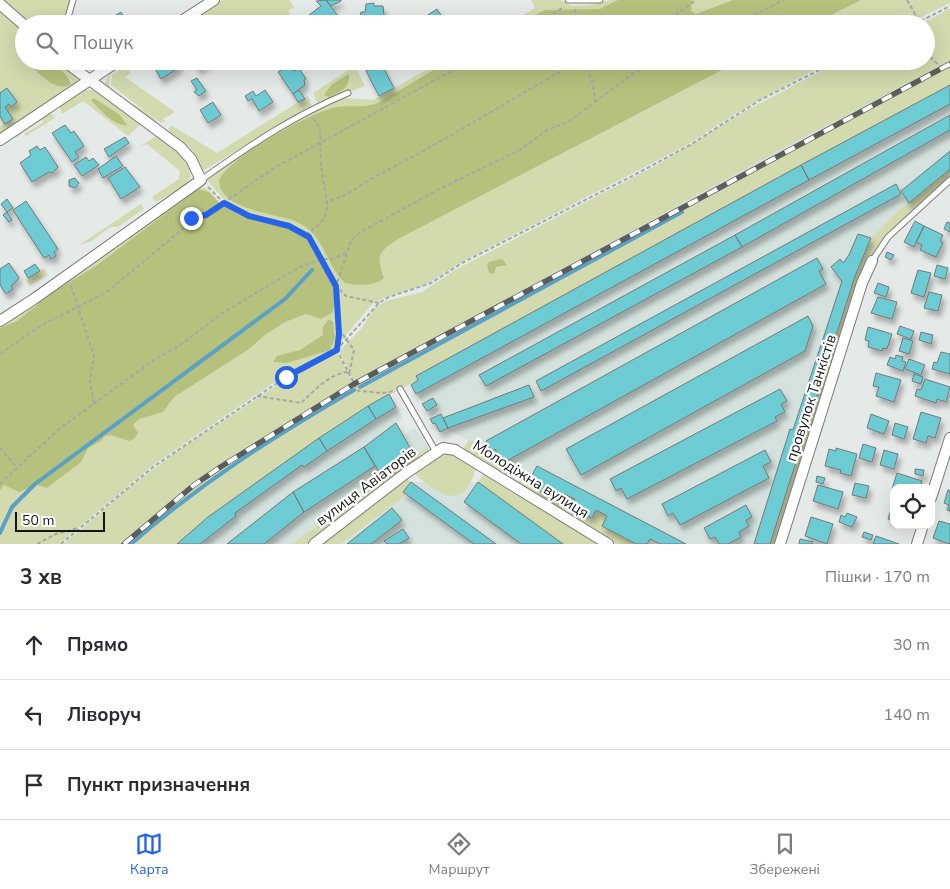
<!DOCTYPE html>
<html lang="uk">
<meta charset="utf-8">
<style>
:root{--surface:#fff;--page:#f7f7f7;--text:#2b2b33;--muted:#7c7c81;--line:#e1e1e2;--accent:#2563eb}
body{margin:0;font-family:"Nunito Sans",sans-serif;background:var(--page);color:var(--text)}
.controls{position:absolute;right:15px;bottom:15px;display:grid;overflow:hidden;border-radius:10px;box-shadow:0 5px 20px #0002}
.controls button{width:45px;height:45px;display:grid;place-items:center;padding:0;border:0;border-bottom:1px solid var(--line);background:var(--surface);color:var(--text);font:25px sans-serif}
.scale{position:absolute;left:15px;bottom:12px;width:90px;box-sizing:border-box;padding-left:5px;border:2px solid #131514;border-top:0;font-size:14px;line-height:18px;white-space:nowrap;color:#131514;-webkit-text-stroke:4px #fff;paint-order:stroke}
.stop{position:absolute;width:15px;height:15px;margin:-11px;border:4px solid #2563eb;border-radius:50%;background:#fff}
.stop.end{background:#2563eb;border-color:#fff;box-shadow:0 1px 5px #0008}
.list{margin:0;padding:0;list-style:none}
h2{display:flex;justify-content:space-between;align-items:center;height:65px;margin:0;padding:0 20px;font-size:21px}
h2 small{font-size:16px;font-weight:400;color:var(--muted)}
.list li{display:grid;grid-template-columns:32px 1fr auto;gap:15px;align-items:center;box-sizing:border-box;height:70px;padding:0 20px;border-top:1px solid var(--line)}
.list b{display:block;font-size:19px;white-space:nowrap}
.list em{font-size:16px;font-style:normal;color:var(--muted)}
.icon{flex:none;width:28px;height:28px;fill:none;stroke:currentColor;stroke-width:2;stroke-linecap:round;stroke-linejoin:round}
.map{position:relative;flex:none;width:950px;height:544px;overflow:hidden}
.search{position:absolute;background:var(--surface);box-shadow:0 5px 20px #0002;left:15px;right:15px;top:15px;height:55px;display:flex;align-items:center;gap:12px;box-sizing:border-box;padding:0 18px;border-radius:28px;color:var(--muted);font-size:19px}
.sheet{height:275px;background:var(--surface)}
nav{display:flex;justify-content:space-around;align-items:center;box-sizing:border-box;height:70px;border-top:1px solid var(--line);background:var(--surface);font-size:14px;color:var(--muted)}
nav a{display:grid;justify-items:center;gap:2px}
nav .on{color:var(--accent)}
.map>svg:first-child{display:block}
.built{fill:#d4e1dc}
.green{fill:#d3daae}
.forest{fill:#b6c17d}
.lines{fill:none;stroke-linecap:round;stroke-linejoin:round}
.stream{stroke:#59a1c6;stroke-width:4}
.building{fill:#6ccbd3;stroke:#757979;filter:url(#shadow)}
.service-casing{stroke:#787b7a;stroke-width:7}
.minor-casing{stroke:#787b7a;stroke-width:12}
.path{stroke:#a5a8a7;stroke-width:2;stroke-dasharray:4 2.5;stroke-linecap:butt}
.service{stroke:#fff;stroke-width:5}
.minor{stroke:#fff;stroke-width:10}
.rail-casing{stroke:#5b5e5d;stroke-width:5.5}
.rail{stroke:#fff;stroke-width:4;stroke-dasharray:11;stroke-linecap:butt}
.route{stroke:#2563eb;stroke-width:6}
.labels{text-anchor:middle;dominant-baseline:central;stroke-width:4.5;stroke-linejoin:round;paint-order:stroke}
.street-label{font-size:15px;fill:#131514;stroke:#fff}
</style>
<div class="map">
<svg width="950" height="544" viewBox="0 0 950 544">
<defs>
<filter id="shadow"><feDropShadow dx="3" dy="5.5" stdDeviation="2.5" flood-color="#0004"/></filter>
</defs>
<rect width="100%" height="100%" fill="#e5e9e8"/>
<path class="built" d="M950 61V66L355 386 223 467 195 487 127 544H122L194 484 221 464 353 382 780 150Z
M950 85V169L897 212 871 238 855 276 770 544H660L650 539 647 544H636L602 526 606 516 596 510 592 518 570 507 563 494 559 501 537 490 541 482 519 471 511 458 503 463 500 459 448 429 440 432 435 423 433 424 428 411 411 385 418 380 416 376Z
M389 394 403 418 397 423 403 435 415 428 428 447 292 544H177L208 517Z
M411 482H478L563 544H341L406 495 403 492Z"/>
<path class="green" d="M0 0H70L62 24H26Z
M222 0H289L294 7 288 11 296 24H212L210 21 205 24H194L191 19Z
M531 0H560L572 6 589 5 611 0H950V3L907 24H507L535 8Z
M950 8V61L780 150 354 382 339 351 361 329 374 309 386 301 422 292 455 270 657 165 749 109 840 61H926V24H922Z
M0 9 24 30V61H59L78 79 77 85 0 136V127L3 124 0 120Z
M127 61H129L110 75 109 85C121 102 146 107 158 123L108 90 105 83 110 72Z
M442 61H831L753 103 683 147 467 259 426 284 382 299 371 305 342 340 339 320 340 287 314 239 297 226 255 216 236 207 224 200 206 179 275 132 318 110 345 98 373 100Z
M127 65 131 73 125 77 175 112 163 119 165 121 161 123 111 85 112 75Z
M355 66 365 86 318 104 313 93Z
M950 66V85L416 376 418 380 368 406 208 517 177 544H127L195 487 223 467 355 386Z
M83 90H93L142 123 128 136 83 101 62 114 59 105Z
M308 96 312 106 204 170 200 169 189 147 168 130 171 125 217 153Z
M49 111 55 118 26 136 24 134 44 122 42 120 15 138 13 135Z
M158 135C168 143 203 168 186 183 178 191 166 196 156 202L152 197 179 179 180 171 147 144 139 147Z
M950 169V177L885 235 869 260 777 544H770L855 276 871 238 897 212Z
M201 187 206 188 222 204 239 214 288 227 306 238 336 289 337 347 322 358 285 375 153 465 59 544H0V328Z
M141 204 144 209 118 227H110L92 241 79 245Z
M44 268 48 275 30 286 26 280Z
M338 354 353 382 221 464 194 484 122 544H64L131 486 176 452 288 378Z
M469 440 500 459 503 462 511 458 516 466 507 474 501 473 462 450Z
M428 447 429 452 414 463 307 544H292Z
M449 452 475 469C474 477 471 481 467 488 452 508 428 485 415 474L436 455Z
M519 471 541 482 537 490 559 501 564 494 575 499 571 507 591 518 596 510 607 516 602 526 636 544H616L522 487 519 483Z
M484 473 601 544H563L478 482Z
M408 480 411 482 403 492 406 495 341 544H321L400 483Z"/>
<path class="forest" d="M618 0H692L691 11 696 14 733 0H861L813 24H514L546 10 600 9Z
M29 61H52L67 76 71 84C58 94 36 73 29 61Z
M449 61H739L398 239C378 252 376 255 384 278 376 286 356 286 345 283 324 264 326 234 295 221 274 213 220 210 219 180 229 157 307 115 332 108 348 104 363 109 378 103Z
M349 74C350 88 340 92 329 97L324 95 331 85Z
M94 98 120 115 127 125C116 128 98 108 91 100Z
M198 189 209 192 221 205 238 214 288 228 306 238 335 289 336 299 333 312 321 319 306 314 285 322 266 334 249 349 174 397 163 412 139 419 133 425 138 433 134 439 129 441 111 435 105 436 101 441 88 448 81 462 47 488 37 485 19 492 4 485 0 490V328L17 321 55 291 96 266Z
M502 259 507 265 496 267 494 274 489 273 487 266 489 262Z
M329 319 333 322 335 338 330 350 287 363 273 362 277 356 300 350 323 335 322 328Z"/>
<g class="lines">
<path class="stream" d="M360 387 682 212
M0 533 12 507 35 484 285 299 312 270
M131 544C202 482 273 437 354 390"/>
</g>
<path class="building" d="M326 0 338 16 327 24H311L313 22 309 15 321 6 316 1Z
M326 0H341V1L331 6Z
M374 3V6H383L385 24H358L361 12H365L366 4Z
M437 9 447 24H418L417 22Z
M121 12 128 24H103V23Z
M161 61H176L180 67 161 79 155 69Z
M193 61H209L199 69Z
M381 63 394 88 379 96 366 71Z
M288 66 294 71 299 68 306 79 304 80 305 85 293 94 278 72Z
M197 78 206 91 199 96 194 92 197 90 191 81Z
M950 85V104L809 180 801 165Z
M7 88 17 102 11 107 9 104 5 107 13 119 5 124 0 116V93Z
M265 90 273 102 259 111 252 99 248 101 245 96 253 91 256 96Z
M299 90 305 99 298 102 293 94Z
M213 102 221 115 208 123 200 110Z
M950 115V130L742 247 735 235Z
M65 125 71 133 74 131 84 146 75 152 79 157 72 162 52 133Z
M125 137 129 143 109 157 104 149Z
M37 146 40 150 45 147 58 167 52 173 49 172 32 182 20 163 31 155 29 151Z
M950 151V169L909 203 901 191Z
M116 156 123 166 103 178 98 169Z
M86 157 89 161 93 158 99 165 82 176 74 165Z
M801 165 809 180 416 394 411 385 418 380 416 376Z
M125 167 140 187 121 199 108 178Z
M75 178 79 183 75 188 69 186V180Z
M896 184 901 194 541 391 536 381Z
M7 199 13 208 7 212 1 204Z
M26 201 58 249 54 252 56 256 51 259 49 255 44 258 13 210Z
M7 212 12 220 9 222 3 215Z
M915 221 924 226 914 247 904 242Z
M947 222 950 223V232L944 229Z
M924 226 943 235 940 241 943 243 936 257 920 250 922 245 916 242Z
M858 234 871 238 855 276 770 544H754L790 429 793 430 842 281 831 267 840 259 843 263 849 255Z
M735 235 742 247 486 386 479 375Z
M887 252 894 255 891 260 885 257Z
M817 258 823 269 819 271 826 284 503 463 495 449 491 452 486 441Z
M9 263 19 278 11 286 13 289 6 294 0 285V269Z
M35 264 40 271 28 278 24 271Z
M937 265 948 268 945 279 934 276Z
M918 270 931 273 924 297 911 293Z
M878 283 889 287 886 297 874 293Z
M929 292 942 295 938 311 924 308Z
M878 297 897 302 892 319 871 313Z
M808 316 813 326 805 351 581 475 566 449Z
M900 326 914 331 911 339 897 334Z
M868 327 892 334 887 349 883 348 882 351 868 347 869 341 865 340Z
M921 332 933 335 931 344 919 340Z
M903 338 913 341 909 354 899 351Z
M941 352 950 354V374L932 369 934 362 937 363Z
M896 355 903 357 902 361 906 362 903 371 887 365 890 357 895 359Z
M909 359 925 365 921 375 905 369Z
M876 373 901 380 894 402 876 396 879 387 873 386Z
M914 374 923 377 921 384 912 381Z
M925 379 950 387 946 402 937 399 936 403 915 396 917 389 921 390Z
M529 385 534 397 448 428 443 418Z
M780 389 787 401 781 404 785 412 775 417 777 421 627 499 621 488 616 491 610 479Z
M389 394 396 407 376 419 368 406Z
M433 398 437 405 427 411 422 404Z
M368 406 376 419 327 451 319 438Z
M921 412 941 418 935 438 928 436 926 443 913 439Z
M441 414 448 428 440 432 435 423 433 424 430 419Z
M871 414 889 421 884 434 867 428Z
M396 423 414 455 381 475 364 447Z
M895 423 908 427 904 439 892 435Z
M319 438 327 451 304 467 302 465 235 513 236 516 200 544H177L208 517Z
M863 444 876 448 872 462 859 458Z
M364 447 375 466 304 512 293 492Z
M836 448 857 454 851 476 840 473 841 470 825 466 829 449 836 451Z
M765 450 771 462 763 466 769 478 680 525 673 513 668 516 662 504Z
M884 450 898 454 894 469 880 465Z
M537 466 686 544H660L650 539 647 544H636L602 526 607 516 596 510 592 518 570 507 575 499 564 494 559 501 537 490 541 482 531 477Z
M915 469 924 470 923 476 915 474Z
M897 473 922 481 920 488H894V493L891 492Z
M817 476 825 478 823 484 816 482Z
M411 482 496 544H474L403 492Z
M478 482 563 544H521L464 502Z
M855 483 869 486 866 498 852 495Z
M818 485 843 492 838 509 813 501Z
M948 490H950V511L947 510 949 505 944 503Z
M293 492 304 512 264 544H227Z
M746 505 752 517 746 520 749 526 739 532 741 537 728 544H719L715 537 710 539 704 528Z
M892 506 894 507V521L888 519Z
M392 508 402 520 371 544H347Z
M847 513 857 517 852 527 839 522 841 515 845 517Z
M811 517 833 524 827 544 805 536Z
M939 521 950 524V544L933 538Z
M403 529 409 538 399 544H387L384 541Z
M864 532 873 535 871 540 862 537Z
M876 536 899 544H873Z
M800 539 813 542 812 544H799Z"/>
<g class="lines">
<defs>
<path id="service" d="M568 0H600
M66 24 73 0
M201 180C252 144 291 117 348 93
M872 261 888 237 950 180
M400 389 436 452"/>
<path id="minor" d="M0 4 24 25
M177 24 214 0
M0 140 118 61
M0 321 34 299 201 180 191 159 180 147 64 61
M931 498 950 438
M314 544 406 473 443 448 455 450 608 544
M780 544 862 283 872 261
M917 544 923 525"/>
</defs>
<use href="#service" class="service-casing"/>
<use href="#minor" class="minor-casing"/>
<path class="path" d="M907 0 921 24
M575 9 577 24
M536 24 564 7
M651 24 673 17 696 0
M736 24 784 0
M915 24 950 6
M926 38 929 56 942 68 950 67
M585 61 593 84 595 102
M313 118 320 128 321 167 327 201
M208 187 224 203 249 216 289 226 309 237 336 286 339 334 337 350 358 391C370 391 382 395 393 391
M306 235C320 225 328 218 327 201 347 198 362 183 380 174 448 139 513 98 579 61
M71 286 94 356 90 382 94 405
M379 303 346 296 336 286 351 241 359 233 445 186 520 150 547 130 568 122 634 73 662 61
M339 329 354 350 349 374
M0 354 40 326 107 292 185 227 191 217 206 215 274 168 470 61
M257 396 301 403C315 390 329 374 348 372
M0 448 17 468
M0 484 59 429 154 360 180 345 221 314 298 268 322 259H332L346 253
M37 544 56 534 78 528
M61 544 153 467 286 377 333 354 379 303 389 297 431 283 462 263 638 173 690 145 760 100 837 61"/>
<use href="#service" class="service"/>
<use href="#minor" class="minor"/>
<defs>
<path id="rail" d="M124 544 194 485 222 466 354 384 950 64"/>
</defs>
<use href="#rail" class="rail-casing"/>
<use href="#rail" class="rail"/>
</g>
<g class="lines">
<path class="route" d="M191 218 206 215 224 203 249 216 289 226 309 237 336 286 339 334 337 350 286 377"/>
</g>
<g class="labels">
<g class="street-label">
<text transform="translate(811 398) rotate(-72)">провулок Танкістів</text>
<text transform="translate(531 479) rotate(32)">Молодіжна вулиця</text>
<text transform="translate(366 486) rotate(-37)">вулиця Авіаторів</text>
</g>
</g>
</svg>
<div class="controls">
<button><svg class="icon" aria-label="locate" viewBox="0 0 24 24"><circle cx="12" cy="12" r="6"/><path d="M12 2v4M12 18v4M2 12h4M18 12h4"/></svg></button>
</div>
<div class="scale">50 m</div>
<div class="stop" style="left:286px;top:377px"></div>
<div class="stop end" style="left:191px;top:218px"></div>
<div class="search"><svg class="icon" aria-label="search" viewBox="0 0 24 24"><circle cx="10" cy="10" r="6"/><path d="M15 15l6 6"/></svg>Пошук</div>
</div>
<section class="sheet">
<h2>3 хв<small>Пішки · 170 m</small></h2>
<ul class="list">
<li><svg class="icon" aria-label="ahead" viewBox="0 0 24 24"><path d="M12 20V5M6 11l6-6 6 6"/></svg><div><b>Прямо</b></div><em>30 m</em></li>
<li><svg class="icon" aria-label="left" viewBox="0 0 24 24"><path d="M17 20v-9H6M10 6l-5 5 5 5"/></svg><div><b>Ліворуч</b></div><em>140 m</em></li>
<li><svg class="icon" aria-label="arrive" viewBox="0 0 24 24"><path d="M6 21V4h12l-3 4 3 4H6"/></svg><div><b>Пункт призначення</b></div></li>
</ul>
</section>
<nav>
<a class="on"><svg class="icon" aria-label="map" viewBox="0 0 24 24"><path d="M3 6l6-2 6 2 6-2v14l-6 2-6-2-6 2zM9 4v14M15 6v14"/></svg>Карта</a>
<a><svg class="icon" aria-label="directions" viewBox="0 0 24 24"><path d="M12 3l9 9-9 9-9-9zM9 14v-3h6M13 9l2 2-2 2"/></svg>Маршрут</a>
<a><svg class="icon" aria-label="saved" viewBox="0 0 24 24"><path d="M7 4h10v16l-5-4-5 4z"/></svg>Збережені</a>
</nav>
